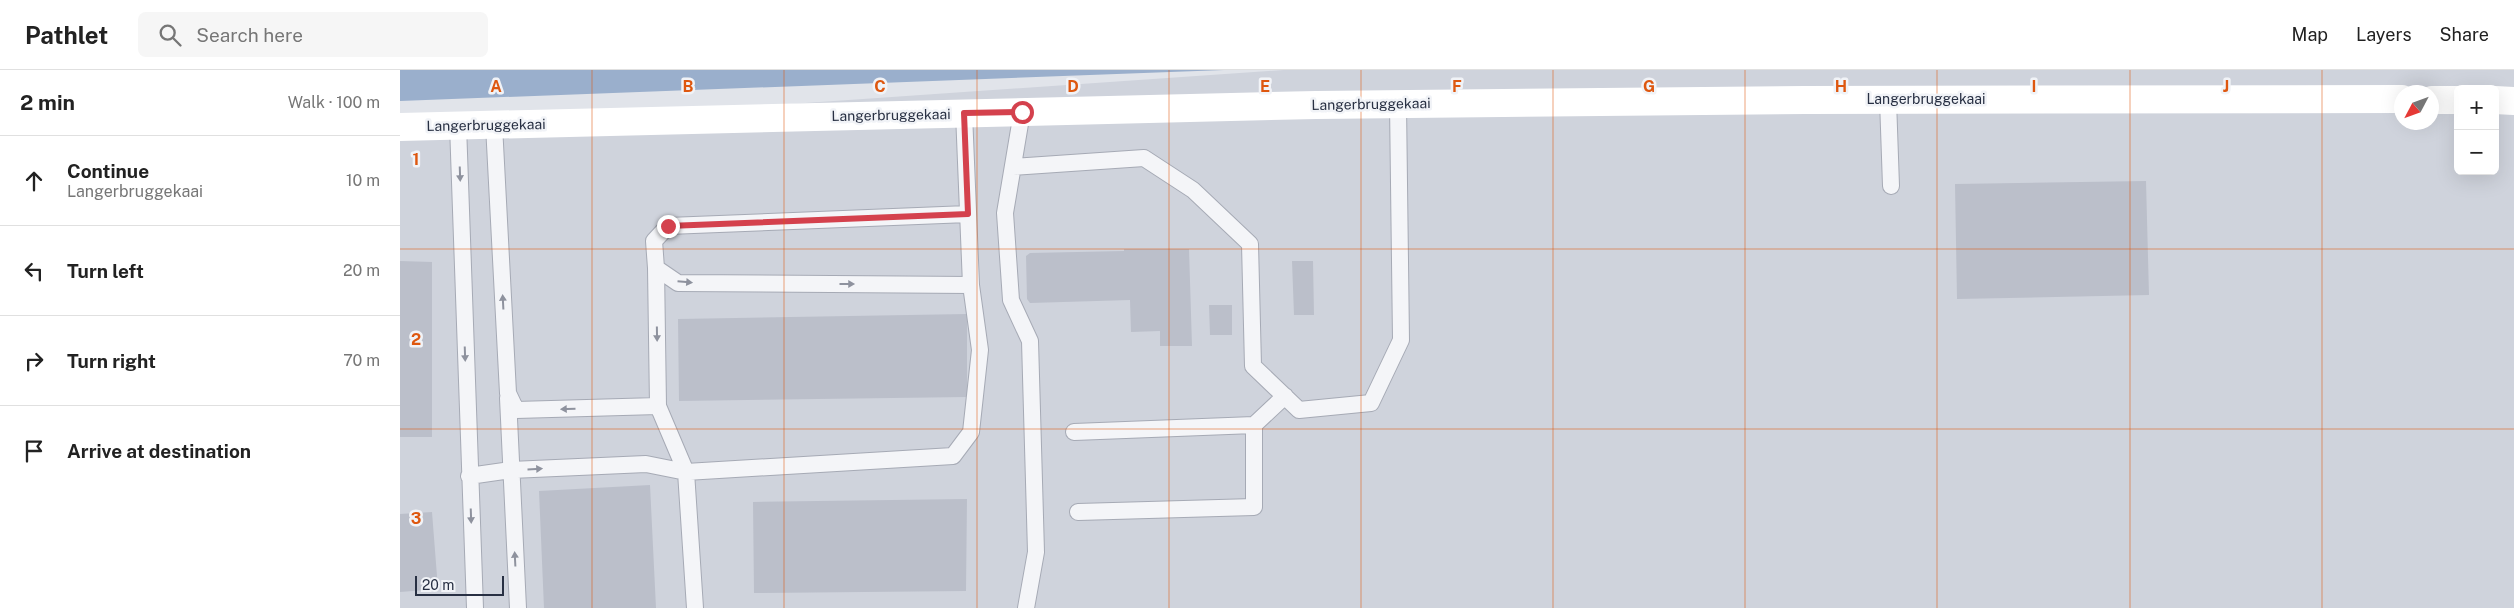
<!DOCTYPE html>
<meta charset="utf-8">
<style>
:root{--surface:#fff;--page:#f6f6f6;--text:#222;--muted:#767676;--line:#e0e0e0}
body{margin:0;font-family:"Public Sans",sans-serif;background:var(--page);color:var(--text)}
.controls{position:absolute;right:15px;top:15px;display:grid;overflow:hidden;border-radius:8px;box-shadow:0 5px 20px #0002}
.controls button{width:45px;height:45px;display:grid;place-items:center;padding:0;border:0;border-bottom:1px solid var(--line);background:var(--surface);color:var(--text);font:25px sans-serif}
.compass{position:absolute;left:1994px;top:15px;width:45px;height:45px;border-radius:50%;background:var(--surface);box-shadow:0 5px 20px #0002;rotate:229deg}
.scale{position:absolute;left:15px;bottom:12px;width:89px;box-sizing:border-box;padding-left:5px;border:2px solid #283043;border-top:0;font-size:14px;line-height:18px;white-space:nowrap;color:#283043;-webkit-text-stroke:4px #f1f3f7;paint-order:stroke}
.stop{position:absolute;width:15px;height:15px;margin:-11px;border:4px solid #d4414d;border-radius:50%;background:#fff}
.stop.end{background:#d4414d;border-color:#fff;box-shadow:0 1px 5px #0008}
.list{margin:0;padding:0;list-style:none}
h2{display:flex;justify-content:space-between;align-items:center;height:65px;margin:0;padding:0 20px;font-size:21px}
h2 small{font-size:16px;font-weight:400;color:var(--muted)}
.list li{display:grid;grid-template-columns:32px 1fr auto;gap:15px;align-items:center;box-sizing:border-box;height:90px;padding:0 20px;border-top:1px solid var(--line)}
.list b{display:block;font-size:19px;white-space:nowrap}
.list p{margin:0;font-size:16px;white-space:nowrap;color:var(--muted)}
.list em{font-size:16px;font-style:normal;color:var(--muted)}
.icon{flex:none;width:28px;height:28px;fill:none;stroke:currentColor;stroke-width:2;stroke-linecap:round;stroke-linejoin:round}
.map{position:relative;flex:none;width:2114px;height:538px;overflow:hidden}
header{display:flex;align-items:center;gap:30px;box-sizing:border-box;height:70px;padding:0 25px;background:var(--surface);border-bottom:1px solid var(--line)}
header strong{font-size:24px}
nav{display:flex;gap:28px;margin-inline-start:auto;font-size:18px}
.search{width:350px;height:45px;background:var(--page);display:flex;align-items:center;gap:12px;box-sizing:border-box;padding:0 18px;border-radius:8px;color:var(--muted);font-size:19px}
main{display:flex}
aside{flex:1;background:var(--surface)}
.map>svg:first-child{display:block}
.built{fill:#cfd3dc;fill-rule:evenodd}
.water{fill:#9aafcc}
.building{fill:#bbbfca}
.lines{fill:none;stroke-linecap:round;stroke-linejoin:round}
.lane-casing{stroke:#a6aab5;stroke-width:18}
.lane{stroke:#f4f5f8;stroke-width:16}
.secondary{stroke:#fff;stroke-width:28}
.oneway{fill:#8e929e}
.route{stroke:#d4414d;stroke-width:6}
.grid{fill:none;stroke:#de570f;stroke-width:1;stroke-opacity:0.55}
.labels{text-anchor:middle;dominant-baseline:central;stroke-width:5;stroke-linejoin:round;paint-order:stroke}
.street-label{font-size:14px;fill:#283043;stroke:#f1f3f7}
.grid-label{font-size:16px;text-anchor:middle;font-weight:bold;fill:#de570f;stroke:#f1f3f7;stroke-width:5;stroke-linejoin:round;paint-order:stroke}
</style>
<header>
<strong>Pathlet</strong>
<div class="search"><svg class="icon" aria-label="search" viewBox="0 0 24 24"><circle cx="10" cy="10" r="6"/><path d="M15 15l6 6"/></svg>Search here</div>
<nav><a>Map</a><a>Layers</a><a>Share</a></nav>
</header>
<main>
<aside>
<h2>2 min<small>Walk · 100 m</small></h2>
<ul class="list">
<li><svg class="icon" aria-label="ahead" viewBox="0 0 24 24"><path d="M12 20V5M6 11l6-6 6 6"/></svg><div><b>Continue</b><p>Langerbruggekaai</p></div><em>10 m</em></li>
<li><svg class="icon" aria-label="left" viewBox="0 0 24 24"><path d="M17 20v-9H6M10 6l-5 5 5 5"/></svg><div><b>Turn left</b></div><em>20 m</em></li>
<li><svg class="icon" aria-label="right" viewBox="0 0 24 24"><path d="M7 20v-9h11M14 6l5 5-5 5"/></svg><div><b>Turn right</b></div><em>70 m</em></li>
<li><svg class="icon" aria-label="arrive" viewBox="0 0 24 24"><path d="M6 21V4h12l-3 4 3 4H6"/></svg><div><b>Arrive at destination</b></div></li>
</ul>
</aside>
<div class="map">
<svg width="2114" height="538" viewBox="0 0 2114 538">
<rect width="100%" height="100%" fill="#e1e4ea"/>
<path class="built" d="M884 0H2114V538H0V61ZM2058 19H2095V101H2058ZM2002 22H2032V52H2002Z"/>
<path class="water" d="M0 0H824L0 31Z"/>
<path class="building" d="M1746 111 1749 225 1557 229 1555 114Z
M724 179H789L792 276H760V261L731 262 730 230 630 233 627 229 626 186 630 183 724 181Z
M0 191 32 192V367H0Z
M892 191H913L914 245H894Z
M809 235H832V265H810Z
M567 244V327L279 331 278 249Z
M250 415 256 538H144L139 421Z
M567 429 566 521 354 523 353 432Z
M32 442 38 519 0 522V444Z"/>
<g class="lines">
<defs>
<path id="lane" d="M1488 30 1491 116
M622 42 605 143 611 230 630 271 636 482 626 538
M58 55 75 538
M94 55 108 323 116 340 258 336 256 198
M613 97 744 88 793 120 850 174 853 296 899 340 971 333 1001 270 998 34
M568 144 268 156 254 171 256 198 278 213 571 215
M108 328 118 538
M258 336 286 402 295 538
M674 362 854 355 885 326
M69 406 111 400 246 394 286 402 553 386 571 362 580 280 571 215 564 43
M678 442 854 437V355"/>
</defs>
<use href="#lane" class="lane-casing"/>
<use href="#lane" class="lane"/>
<path class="secondary" d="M2032 30H2058
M2095 30 2114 31
M0 57 916 35 1405 30 2002 29"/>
</g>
<defs><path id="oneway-solid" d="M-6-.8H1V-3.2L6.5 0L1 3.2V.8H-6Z" transform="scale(1.25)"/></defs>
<g class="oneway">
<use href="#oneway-solid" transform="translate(60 104) rotate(88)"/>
<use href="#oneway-solid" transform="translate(285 212) rotate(5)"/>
<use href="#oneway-solid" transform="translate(447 214)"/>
<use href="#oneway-solid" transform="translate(103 232) rotate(-93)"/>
<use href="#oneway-solid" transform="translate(257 264) rotate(89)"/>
<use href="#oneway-solid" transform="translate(65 284) rotate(88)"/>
<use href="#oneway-solid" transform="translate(168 339) rotate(178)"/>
<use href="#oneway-solid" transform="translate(135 399) rotate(-3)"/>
<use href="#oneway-solid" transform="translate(71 446) rotate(88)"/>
<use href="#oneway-solid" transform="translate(115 489) rotate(-93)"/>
</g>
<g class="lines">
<path class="route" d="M268 156 568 144 564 43 622 42"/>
</g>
<path class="grid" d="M192 0V538M384 0V538M577 0V538M769 0V538M961 0V538M1153 0V538M1345 0V538M1537 0V538M1730 0V538M1922 0V538M0 179H2114M0 359H2114"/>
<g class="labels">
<g class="street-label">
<text x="1526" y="29">Langerbruggekaai</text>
<text transform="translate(971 34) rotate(-1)">Langerbruggekaai</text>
<text transform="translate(491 45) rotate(-1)">Langerbruggekaai</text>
<text transform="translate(86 55) rotate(-1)">Langerbruggekaai</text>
</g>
</g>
<g class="grid-label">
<text x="96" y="22">A</text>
<text x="288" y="22">B</text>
<text x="480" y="22">C</text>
<text x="673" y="22">D</text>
<text x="865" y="22">E</text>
<text x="1057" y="22">F</text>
<text x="1249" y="22">G</text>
<text x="1441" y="22">H</text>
<text x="1634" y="22">I</text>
<text x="1826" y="22">J</text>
<text x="16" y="95">1</text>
<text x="16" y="275">2</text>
<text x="16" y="454">3</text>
</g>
</svg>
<div class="controls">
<button>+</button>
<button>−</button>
</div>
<svg class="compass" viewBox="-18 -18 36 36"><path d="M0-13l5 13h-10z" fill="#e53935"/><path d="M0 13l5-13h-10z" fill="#767676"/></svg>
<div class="scale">20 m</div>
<div class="stop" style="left:622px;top:42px"></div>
<div class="stop end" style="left:268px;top:156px"></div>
</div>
</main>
